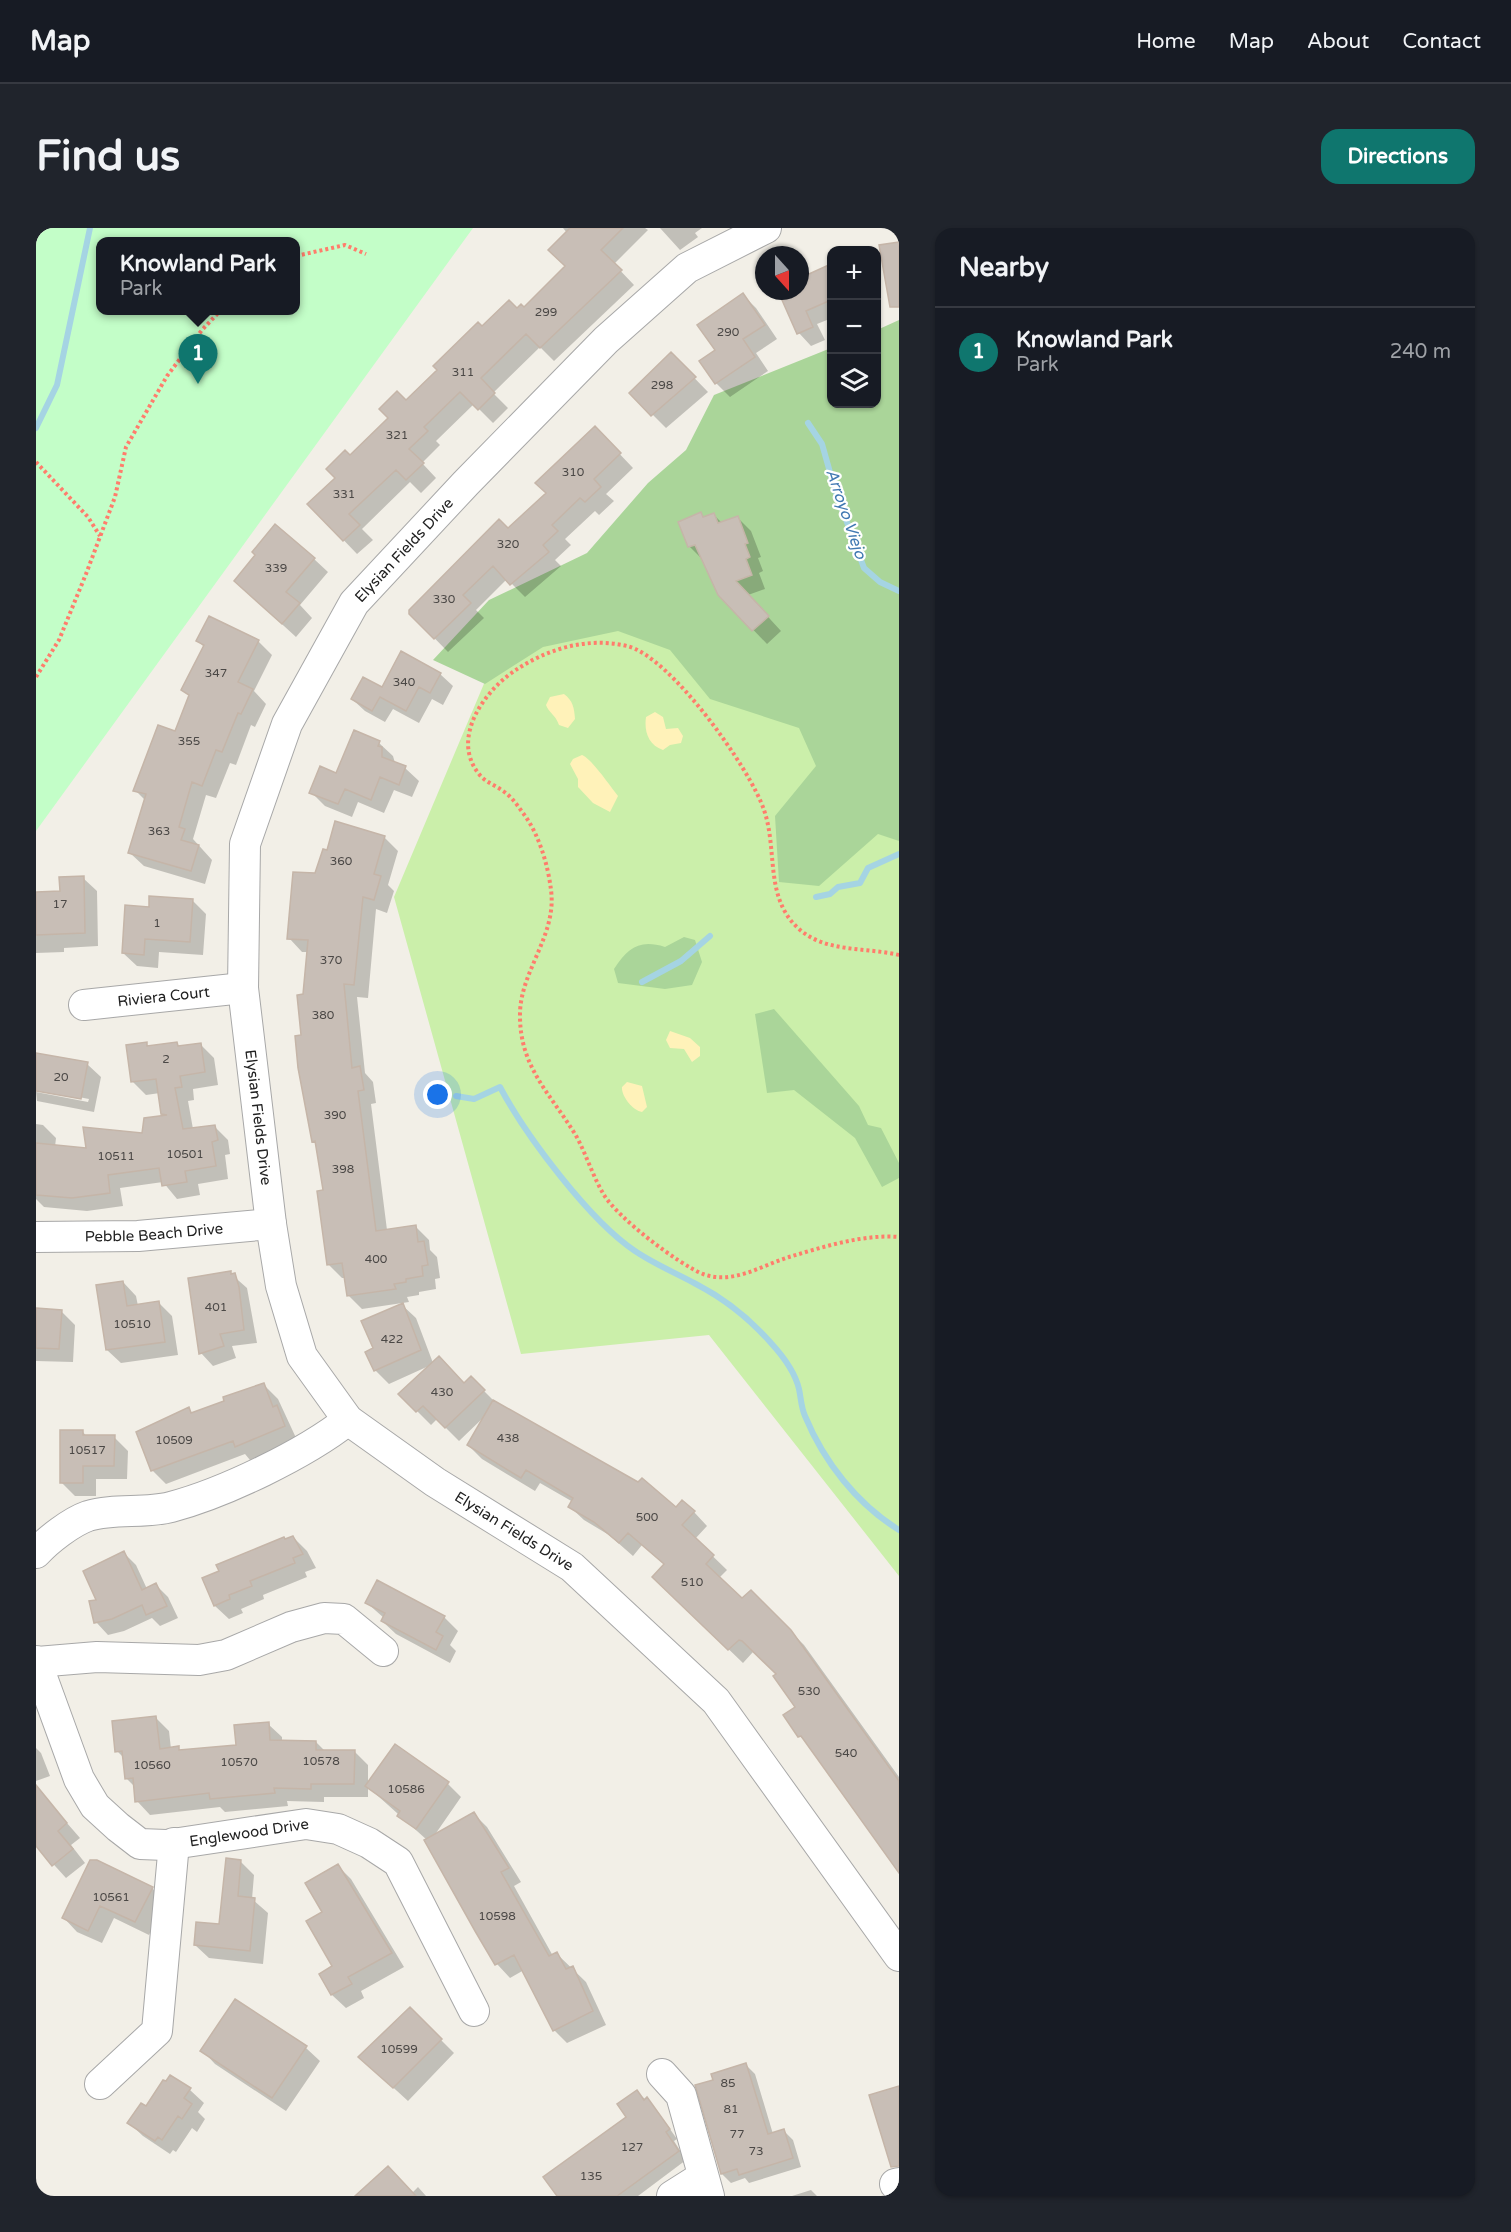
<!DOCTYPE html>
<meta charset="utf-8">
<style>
:root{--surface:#171b24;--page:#20242c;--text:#f1f3f6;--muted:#9ea1a6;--line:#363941;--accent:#0f766e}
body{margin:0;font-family:"Varela Round",sans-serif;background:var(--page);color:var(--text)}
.controls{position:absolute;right:18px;top:18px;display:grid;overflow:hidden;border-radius:12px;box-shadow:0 2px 4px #0004}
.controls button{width:54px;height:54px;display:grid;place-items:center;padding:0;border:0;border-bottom:2px solid var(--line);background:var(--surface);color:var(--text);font:30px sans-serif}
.compass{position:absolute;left:719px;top:18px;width:54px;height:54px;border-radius:50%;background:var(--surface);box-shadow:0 2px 4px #0004;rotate:159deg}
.you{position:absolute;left:402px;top:867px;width:21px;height:21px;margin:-15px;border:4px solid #fff;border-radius:50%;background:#1a73e8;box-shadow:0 0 0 9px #1a73e833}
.badge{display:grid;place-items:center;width:39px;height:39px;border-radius:50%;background:var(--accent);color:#fff;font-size:20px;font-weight:700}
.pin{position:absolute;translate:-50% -50px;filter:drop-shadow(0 2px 3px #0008)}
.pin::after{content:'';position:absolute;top:32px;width:21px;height:18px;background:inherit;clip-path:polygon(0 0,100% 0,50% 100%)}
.popup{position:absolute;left:60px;top:9px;width:204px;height:78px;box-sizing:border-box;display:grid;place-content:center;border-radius:12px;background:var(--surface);filter:drop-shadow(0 2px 4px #0005);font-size:20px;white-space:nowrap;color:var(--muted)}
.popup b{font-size:22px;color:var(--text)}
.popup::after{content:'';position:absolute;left:50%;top:100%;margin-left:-12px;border:12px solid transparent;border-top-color:var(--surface)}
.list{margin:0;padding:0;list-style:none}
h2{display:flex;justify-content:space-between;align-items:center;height:78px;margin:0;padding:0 24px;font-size:26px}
h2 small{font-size:20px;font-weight:400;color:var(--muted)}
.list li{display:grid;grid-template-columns:39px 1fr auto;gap:18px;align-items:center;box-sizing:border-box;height:90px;padding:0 24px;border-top:2px solid var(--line)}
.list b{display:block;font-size:22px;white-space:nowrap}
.list p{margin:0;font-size:20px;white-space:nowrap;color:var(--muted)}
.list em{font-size:20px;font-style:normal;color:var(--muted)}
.icon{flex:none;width:33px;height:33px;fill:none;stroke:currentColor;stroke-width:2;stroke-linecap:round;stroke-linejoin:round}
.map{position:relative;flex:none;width:863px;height:1968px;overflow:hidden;border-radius:18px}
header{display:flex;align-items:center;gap:36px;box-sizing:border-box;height:84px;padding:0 30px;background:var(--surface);border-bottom:2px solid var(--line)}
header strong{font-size:28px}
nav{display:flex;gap:33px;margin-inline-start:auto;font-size:21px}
.intro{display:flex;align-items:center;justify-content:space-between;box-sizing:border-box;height:144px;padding:0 36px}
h1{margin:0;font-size:42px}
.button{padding:15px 27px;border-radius:18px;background:var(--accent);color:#fff;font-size:21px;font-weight:700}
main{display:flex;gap:36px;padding:0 36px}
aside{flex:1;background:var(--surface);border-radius:18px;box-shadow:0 2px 4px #0004}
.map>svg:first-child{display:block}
.grass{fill:#cbefaa}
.forest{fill:#aad599}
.sand{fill:#fff2b9}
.park{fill:#c3fec8;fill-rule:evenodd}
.shadow{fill:#0003}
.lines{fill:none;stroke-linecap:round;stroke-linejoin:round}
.stream{stroke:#a5d4e3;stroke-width:6}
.building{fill:#c8beb6;stroke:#c5b5a8;stroke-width:1.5}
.minor-casing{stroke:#a8a8a8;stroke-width:32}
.path{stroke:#ff7d6c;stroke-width:4;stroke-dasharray:3 3;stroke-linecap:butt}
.minor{stroke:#fff;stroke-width:30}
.labels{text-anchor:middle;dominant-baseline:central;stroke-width:4.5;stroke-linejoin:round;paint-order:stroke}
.number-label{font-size:12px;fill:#4b4846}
.street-label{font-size:15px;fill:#212121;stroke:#fff}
.water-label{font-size:16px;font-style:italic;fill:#4179b2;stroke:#fff}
</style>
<header>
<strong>Map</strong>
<nav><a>Home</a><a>Map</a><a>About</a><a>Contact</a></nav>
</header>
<div class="intro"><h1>Find us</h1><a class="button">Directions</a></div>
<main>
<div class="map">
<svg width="863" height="1968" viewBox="0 0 863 1968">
<rect width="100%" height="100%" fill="#f2efe7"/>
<path class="grass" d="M578 370 863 486V1348L673 1107 485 1126 358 669 466 413Z"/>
<path class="forest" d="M863 92V613L842 606 783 658 743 654 739 588 780 538 763 500 674 471 634 422 582 403 507 419 449 456 397 432 453 372 551 325 612 255 650 222 678 167 795 120 796 176H840L841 102Z
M648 709 659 712 666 734 656 757 629 761 582 755 578 741C592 720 603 711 629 719Z
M738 781 823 878 832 897 845 900 863 935V950L846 959 819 910 758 862 731 865 719 786Z"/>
<path class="sand" d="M528 466C537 473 538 479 539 491L532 500 523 497C519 486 513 485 510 477L514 469Z
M619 484 627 489 630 501 642 500 647 508 645 515 634 517 627 522C612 517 608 503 610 489Z
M546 527C555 530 574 558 582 568L574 584 557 575 542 559V551L534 536 537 531Z
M634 803 654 810 664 819V828L656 834 648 821 634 820 630 812Z
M591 854 606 858 611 879 606 884C597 883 585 868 586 859Z"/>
<path class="park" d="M0 0H437L0 603ZM64 14H260V82H64Z"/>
<path class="shadow" d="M527 0H609L612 2 578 36 598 57 518 133 504 119 457 165 472 180 457 195 438 176 400 213 404 217 386 235 400 250 385 265 374 254 326 301 337 312 321 326 273 276 301 250 314 229 446 100 488 81 531 38V5Z
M624 0H666L659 5 662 9 644 22Z
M796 38V90L781 96 789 112 775 118 763 105 744 63H764V52Z
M707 67 720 80 741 111 720 125 732 143 694 169 680 155 665 133 681 123Z
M635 126 672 164 630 200 595 165Z
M559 200 597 240 570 266 578 273 563 287 559 283 529 311 535 317 519 332 525 338 489 369 471 351 440 382 448 390 412 424 375 386 512 266Z
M665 286 669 290 678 287 686 295 701 289 715 303 725 329 722 330 727 343 723 345 729 361 712 367 745 403 731 416 683 366 667 332 653 318Z
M278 331 292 344 264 377 276 390 260 409 213 366Z
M162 413H222L236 427 218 463 230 476 219 499 215 497 200 537 194 535 180 570 170 567 157 611 176 632 169 656 108 638 94 625 110 573 99 562 140 505 154 469 147 461 168 419Z
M404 446 417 458 407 477 396 471 383 495 357 481 349 494 329 483 316 471Z
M343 515 357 528 359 535 369 540 383 553 376 569 358 562 348 585 322 574 316 589 289 578 275 564Z
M348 609 362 623 352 657 358 663 351 685 340 681 332 770 321 769 329 845 337 854 340 875 335 876 351 1002 379 998 393 1012 394 1022 401 1029 404 1050 399 1051 400 1061 383 1064V1067L371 1069 373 1074 326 1081 312 1067 310 1050H306L293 1037 288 963 281 917 278 913 267 808 272 724H266L253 710 292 624Z
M47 650 61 663 62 718 28 720V724L0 725V665L25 664Z
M156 672 170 686 167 727 123 724 122 740 101 738 87 725 114 680Z
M110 816 114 819 141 816 144 820 165 817 178 830 182 857 157 861 158 872 152 873 157 901 179 899 192 912 194 926 189 927 192 951 162 956 164 967 141 971 127 954 84 960 87 978 51 983 8 979 0 971V896L7 897 20 910 19 919 52 922 107 907 130 888 126 885 124 865 110 867 97 854Z
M0 827 51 836 65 849 58 884 1 873 0 864 52 874 53 871 0 861Z
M194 1045 211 1060 221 1115 196 1118 200 1130 177 1138 165 1125Z
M87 1054 100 1068 102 1078 123 1075 136 1088 142 1127 85 1135 71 1122Z
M366 1077 380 1090 397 1135 429 1156 435 1150 460 1175 640 1281 658 1284 671 1298 659 1311 691 1342 683 1350 707 1372 715 1364 768 1417 863 1549V1645L775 1520 764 1508 761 1479 742 1447 717 1424 707 1435 631 1362 629 1337 606 1317 597 1328 573 1307 548 1292 534 1279 537 1274 504 1255 499 1263 446 1231 432 1217 448 1189 423 1213 401 1191 395 1197 365 1167 395 1137 353 1156 339 1142V1120Z
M0 1082 25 1083 39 1097 37 1134 0 1133Z
M228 1157 242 1171 261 1212 214 1232 209 1226 130 1256 116 1242 152 1181 158 1186Z
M47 1204 51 1209H78L92 1223 91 1251H60V1268H39L25 1254Z
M257 1309 271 1323 280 1340 269 1344 271 1349 227 1367 228 1371 205 1381 207 1385 193 1391 179 1378 168 1351Z
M88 1325 100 1337 111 1361 120 1357 132 1369 142 1390 124 1398 116 1390 88 1403 72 1407 60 1394 62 1373Z
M331 1375 408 1389 422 1403 414 1417 420 1423 414 1435 360 1406 346 1393 348 1390Z
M119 1489 133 1503 135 1521 142 1520 146 1523 202 1518 232 1496 246 1509V1513L280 1514 289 1523 319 1524 332 1537V1556H412L425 1569 398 1608 438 1586 451 1599 485 1654 478 1658 517 1728 521 1726 550 1754 570 1797 531 1815 518 1802 488 1742 474 1750 461 1736 391 1612 332 1559V1569H288V1574L251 1573 252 1578 189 1584 184 1579 114 1587 101 1573 99 1559 91 1551 89 1531 81 1523 79 1501 76 1494Z
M0 1520 5 1525 14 1548 0 1553Z
M4 1564 44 1610 35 1617 49 1635 30 1650 0 1617V1567Z
M204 1633 218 1647 216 1671 232 1685 227 1736 173 1730 159 1717 184 1698Z
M302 1638 315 1651 368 1739 325 1763 328 1770 310 1780 296 1767 285 1746 298 1739 288 1684Z
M116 1660 129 1674 113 1707 78 1690 66 1715 41 1704 28 1690Z
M199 1773 270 1820 284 1833 250 1883 179 1836 166 1822Z
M374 1781 418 1825 372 1873 338 1842Z
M710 1837 719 1846 737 1906 748 1903 757 1912 765 1939 713 1955 709 1950 695 1955 686 1946 661 1858 679 1853Z
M135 1849 154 1862 168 1875 162 1884 169 1891 161 1904 156 1900 140 1924 137 1922 134 1926 107 1908 93 1895 110 1880Z
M601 1864 619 1880 641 1911 638 1913 650 1932 602 1968H524L592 1890Z
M382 1959 390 1968H323L376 1965Z
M775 1962 781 1968H756Z"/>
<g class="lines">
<path class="stream" d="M772 195 786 216 799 262 828 340 844 354 863 363
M0 200 21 157 54 0
M780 669 794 666 802 659 824 655 832 640 863 626
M606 754 645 733 674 708
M420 868 438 871 464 859C490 908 554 993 599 1023 618 1036 640 1045 660 1056 687 1070 714 1091 735 1115 746 1127 759 1144 763 1161 765 1170 765 1179 769 1188 788 1234 821 1276 863 1302"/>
</g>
<path class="building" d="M534 0H587L565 22 586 42 504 120 490 106 445 150 459 165 442 182 424 164 388 199 392 203 373 221 388 235 370 252 360 242 313 286 324 297 307 313 271 276 299 250 290 241 309 222 314 227 352 190 343 181 361 163 370 172 401 142 397 138 442 94 446 98 473 72 481 80 485 76 488 79 529 38 512 22Z
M863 14V79H854L843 17Z
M795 36V72L770 83 777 99 761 106 742 63H764V50Z
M707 65 729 97 707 111 719 129 679 156 663 133 679 122 661 97Z
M635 124 660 149 615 188 593 165Z
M559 198 585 225 558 251 565 259 549 274 544 270 516 297 522 303 507 317 513 324 474 357 457 338 427 367 435 375 398 411 373 386V382L463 291 472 300 510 265 499 255Z
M665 284 667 289 678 285 682 295 702 288 712 315 709 316 714 329 710 331 716 347 700 353 733 388 716 403 682 367 659 317 652 319 642 294Z
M239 296 279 330 250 364 264 375 246 396 198 353 219 327 216 324Z
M173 388 223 412 202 454 217 461 205 486 202 485 186 524 180 522 166 558 156 554 143 599 149 601 145 612 163 617 155 643 92 625 110 566 97 563 122 497 139 503 153 467 145 462 168 417 160 413Z
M365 423 405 445 394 465 383 459 370 483 344 469 336 483 315 471 327 449 346 459Z
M318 502 344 513 342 518 346 519V529L370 538 363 557 344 549 335 572 309 561 302 576 273 565 284 538 300 545Z
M299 593 349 608 338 646 345 648 338 672 327 669 318 757 308 756 316 840 324 838 328 862 322 863 340 1003 380 997 382 1014 388 1013 392 1037 386 1038 387 1048 370 1051V1054L358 1056 360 1061 311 1068 306 1035 291 1037 281 963 287 962 279 913 276 914 262 840 259 808 265 807 261 767 267 766 272 712 251 711 257 644 279 645 287 621 291 622Z
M48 648 49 705 0 707V664L24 663 23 649Z
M113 668 157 671 154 714 109 711 108 727 86 725 89 677 113 679Z
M111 814V818L141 814 142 818 165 815 169 844 144 848 146 859 139 860 147 901 179 897 182 912 176 914 180 938 149 943 151 954 126 958 123 940 72 947 74 965 36 970 0 967V915L50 920 47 899 106 905 108 890 131 887 125 886 120 851 95 854 90 817Z
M0 825 52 834 45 871 0 863Z
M195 1043V1046L199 1045 203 1059 208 1102 184 1106 188 1118 163 1126 152 1050Z
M87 1053 91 1078 123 1073 129 1114 70 1122 60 1057Z
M367 1075 385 1122 338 1143 329 1124 337 1120 325 1093Z
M0 1080 26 1082 23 1121 0 1120Z
M403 1128 428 1155 435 1148 449 1162 409 1200 387 1178 380 1184 362 1166Z
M228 1155 237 1179 241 1177 249 1198 199 1219 197 1213 115 1243 100 1204 153 1179 155 1185 188 1173 187 1169Z
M457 1172 602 1254 606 1250 640 1279 646 1272 659 1283 646 1297 678 1327 670 1336 706 1370 715 1362 755 1402 863 1553V1645L765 1508 762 1509 747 1487 759 1479 737 1448 740 1446 706 1413 703 1412 692 1422 616 1349 628 1336 592 1305 583 1315 558 1294 532 1279 537 1270 490 1242 485 1250 431 1217Z
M24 1202H47V1207H79L78 1238H47V1255H24Z
M257 1308 267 1326 257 1330 259 1335 214 1353 216 1358 193 1367 194 1371 178 1378 166 1350 183 1343 180 1337 248 1309 249 1311Z
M88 1323 106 1362 120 1355 131 1378 110 1387 106 1377 76 1391 58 1395 53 1373 60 1372 47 1343Z
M341 1352 409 1388 400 1404 407 1408 400 1422 345 1393 349 1385 329 1375Z
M120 1488 124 1521 143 1518V1522L200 1517 198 1497 233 1494 234 1512 280 1513V1522H319L318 1556H275V1561L238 1560 239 1565 174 1571 173 1565 99 1574 97 1550 89 1551 86 1523 79 1524 76 1493Z
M359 1516 413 1554 380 1601 361 1588 364 1583 329 1558Z
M0 1557 31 1595 22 1603 37 1621 16 1638 0 1618Z
M438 1584 473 1640 465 1644 513 1728 521 1724 530 1741 537 1738 557 1783 517 1803 478 1727 459 1737 439 1703 388 1612Z
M190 1630 205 1632 202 1668 219 1670 214 1723 158 1717 160 1694 183 1696Z
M54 1632H61L117 1659 99 1694 64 1678 52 1703 26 1690Z
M302 1636 356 1725 312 1749 316 1756 295 1767 283 1746 296 1738 270 1693 286 1684 269 1655Z
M199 1771 271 1818 236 1870 164 1823Z
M374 1779 406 1811 357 1860 322 1829Z
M710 1835 732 1906 748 1901 757 1930 703 1947 701 1941 685 1946 659 1857 677 1852 675 1846Z
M134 1847 155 1860 148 1870 156 1876 146 1891 142 1888 126 1912 122 1909 119 1913 91 1895 105 1875 110 1878 127 1852 130 1853Z
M863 1858V1938L855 1939 833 1867Z
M601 1862 608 1872 611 1869 634 1901 630 1904 643 1923 581 1968H521L507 1949 590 1889 581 1876Z
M352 1938 380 1968H319Z"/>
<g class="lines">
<defs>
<g id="minor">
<path id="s1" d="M730 0 651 40 570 112 430 255 318 375 251 496 209 616 207 760 235 996 245 1058 266 1128 312 1192 399 1254 536 1339 680 1473 863 1728"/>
<path id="s2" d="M48 777 207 760"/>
<path id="s3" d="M0 1009 102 1008 235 996"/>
<path d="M0 1325C12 1312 35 1294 52 1288 78 1280 109 1286 135 1279 188 1265 269 1226 312 1192"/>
<path id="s4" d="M0 1433 43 1551 59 1578 82 1599 104 1616 130 1617 270 1596 302 1601 333 1615 362 1634 438 1783"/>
<path d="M0 1434 61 1429 163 1432 190 1427 255 1399 288 1390 308 1391 347 1423"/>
<path d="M626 1846 645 1867 673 1968"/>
<path d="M64 1856 121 1803 138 1615"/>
<path d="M859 1956 863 1955"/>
<path d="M636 1968 666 1949"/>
</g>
</defs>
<use href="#minor" class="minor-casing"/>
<path class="path" d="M260 28 309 17 330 26
M0 234 52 289 64 308
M0 449 23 412 50 346 79 269 90 219 131 148 166 102 185 82
M863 727C830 719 790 725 763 701 728 670 742 622 728 582 714 540 634 428 591 418 553 409 514 420 483 440 451 459 413 509 443 546 449 554 459 557 467 563 476 569 481 577 487 585 503 606 512 637 515 662 521 707 485 742 484 785 483 838 513 864 539 906 550 925 556 947 568 967 582 990 642 1036 667 1046 697 1057 724 1038 753 1029 787 1019 827 1006 863 1009"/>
<use href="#minor" class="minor"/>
</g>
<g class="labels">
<g class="number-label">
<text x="510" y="84">299</text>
<text x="692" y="104">290</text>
<text x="427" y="144">311</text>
<text x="626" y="157">298</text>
<text x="361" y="207">321</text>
<text x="537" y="244">310</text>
<text x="308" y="266">331</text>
<text x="472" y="316">320</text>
<text x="240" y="340">339</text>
<text x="408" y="371">330</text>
<text x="180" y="445">347</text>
<text x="368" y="454">340</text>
<text x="153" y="513">355</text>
<text x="123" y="603">363</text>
<text x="305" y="633">360</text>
<text x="24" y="676">17</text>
<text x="121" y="695">1</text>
<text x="295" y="732">370</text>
<text x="287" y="787">380</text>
<text x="130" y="831">2</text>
<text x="25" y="849">20</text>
<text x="299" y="887">390</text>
<text x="149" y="926">10501</text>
<text x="80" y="928">10511</text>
<text x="307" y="941">398</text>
<text x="340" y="1031">400</text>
<text x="180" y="1079">401</text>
<text x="96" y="1096">10510</text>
<text x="356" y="1111">422</text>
<text x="406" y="1164">430</text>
<text x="472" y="1210">438</text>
<text x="138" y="1212">10509</text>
<text x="51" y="1222">10517</text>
<text x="611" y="1289">500</text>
<text x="656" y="1354">510</text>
<text x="773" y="1463">530</text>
<text x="810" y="1525">540</text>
<text x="285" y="1533">10578</text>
<text x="203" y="1534">10570</text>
<text x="116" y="1537">10560</text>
<text x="370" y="1561">10586</text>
<text x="75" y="1669">10561</text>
<text x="461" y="1688">10598</text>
<text x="363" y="1821">10599</text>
<text x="692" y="1855">85</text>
<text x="695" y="1881">81</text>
<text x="701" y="1906">77</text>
<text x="596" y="1919">127</text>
<text x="720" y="1923">73</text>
<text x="555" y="1948">135</text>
</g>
<g class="street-label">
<text transform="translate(368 322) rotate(-47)">Elysian Fields Drive</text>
<text stroke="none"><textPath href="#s2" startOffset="80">Riviera Court</textPath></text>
<text stroke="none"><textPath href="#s1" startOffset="1101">Elysian Fields Drive</textPath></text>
<text stroke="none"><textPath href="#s3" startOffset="118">Pebble Beach Drive</textPath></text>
<text stroke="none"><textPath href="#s1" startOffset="1623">Elysian Fields Drive</textPath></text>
<text stroke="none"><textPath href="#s4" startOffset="326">Englewood Drive</textPath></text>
</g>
<g class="water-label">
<text transform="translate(810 286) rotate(71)">Arroyo Viejo</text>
</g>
</g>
</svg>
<div class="controls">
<button>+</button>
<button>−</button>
<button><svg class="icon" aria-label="layers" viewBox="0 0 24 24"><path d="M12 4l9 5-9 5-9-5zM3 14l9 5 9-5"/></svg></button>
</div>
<svg class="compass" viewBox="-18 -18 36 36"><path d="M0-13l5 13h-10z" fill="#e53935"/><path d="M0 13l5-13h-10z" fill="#9ea1a6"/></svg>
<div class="you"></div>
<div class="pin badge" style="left:162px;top:156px">1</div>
<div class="popup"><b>Knowland Park</b>Park</div>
</div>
<aside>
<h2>Nearby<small></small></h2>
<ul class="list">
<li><span class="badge">1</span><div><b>Knowland Park</b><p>Park</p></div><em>240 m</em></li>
</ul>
</aside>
</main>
